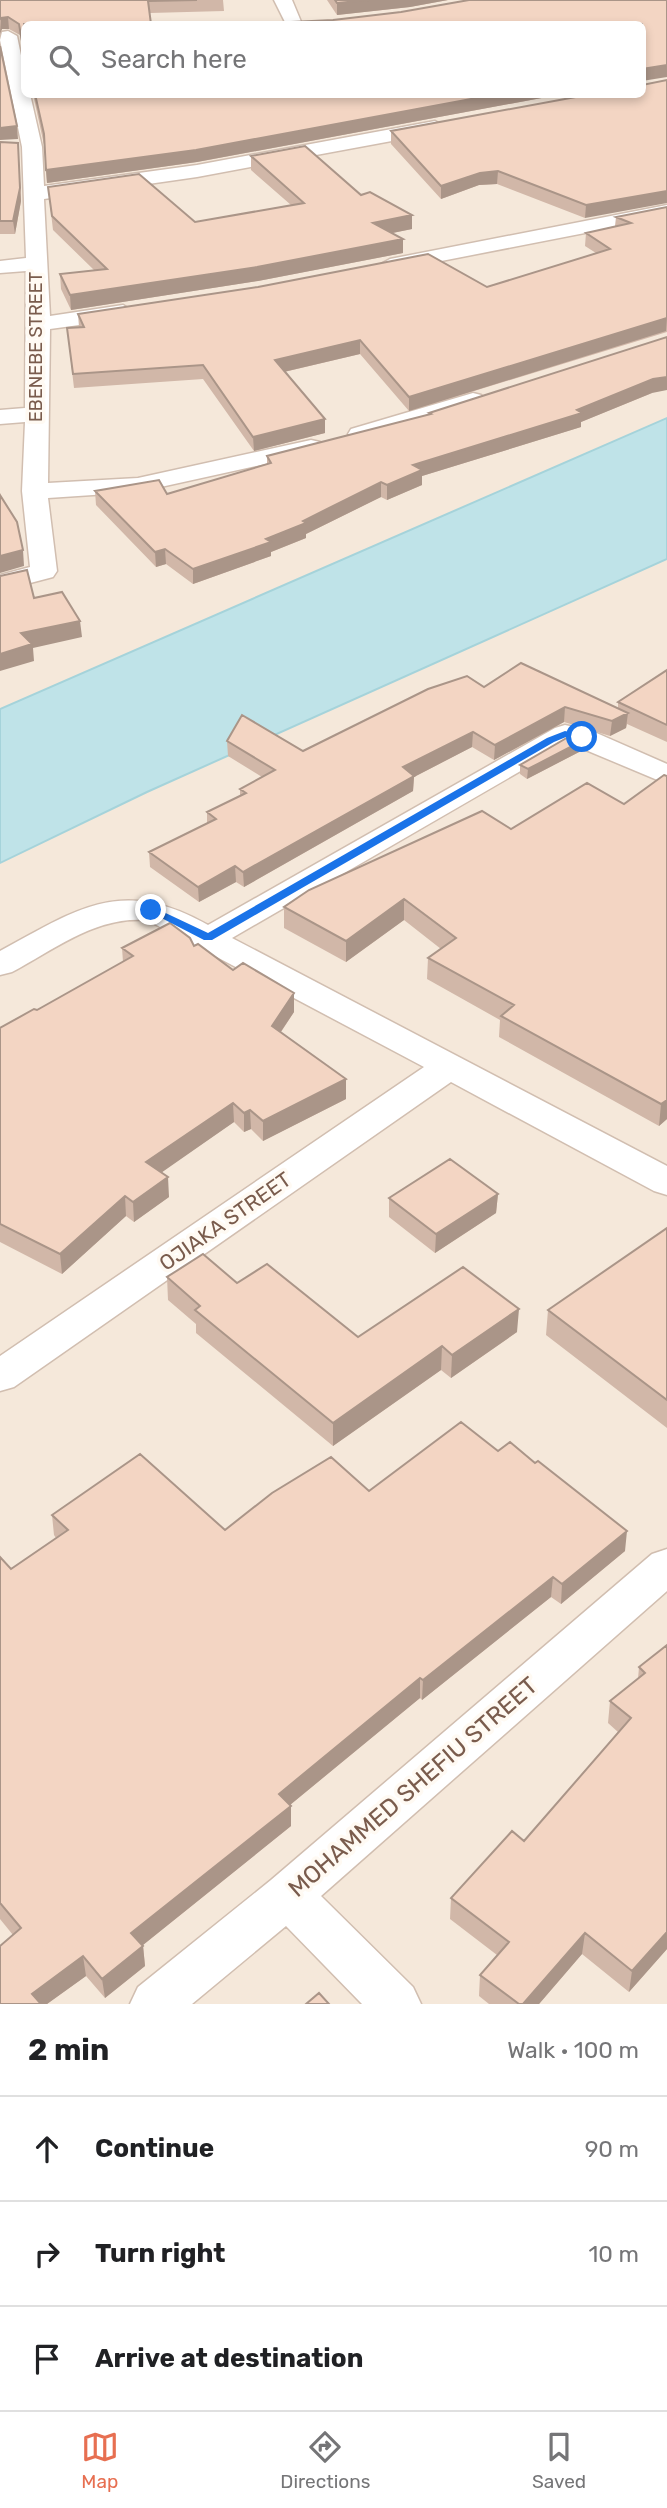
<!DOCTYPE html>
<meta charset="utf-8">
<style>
:root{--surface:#fff;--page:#f6f6f6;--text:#202124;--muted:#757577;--line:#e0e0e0;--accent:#e76f51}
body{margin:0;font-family:Rubik,sans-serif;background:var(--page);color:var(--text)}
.stop{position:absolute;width:21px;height:21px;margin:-16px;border:5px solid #1a73e8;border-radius:50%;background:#fff}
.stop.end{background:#1a73e8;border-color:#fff;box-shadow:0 2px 7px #0008}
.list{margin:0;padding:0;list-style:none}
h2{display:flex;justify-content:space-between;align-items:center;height:91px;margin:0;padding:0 28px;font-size:30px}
h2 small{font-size:23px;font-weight:400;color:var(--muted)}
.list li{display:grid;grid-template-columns:46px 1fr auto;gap:21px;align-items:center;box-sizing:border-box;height:105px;padding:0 28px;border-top:2px solid var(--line)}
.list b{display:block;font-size:26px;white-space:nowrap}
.list em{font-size:23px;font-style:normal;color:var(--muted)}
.icon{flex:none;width:38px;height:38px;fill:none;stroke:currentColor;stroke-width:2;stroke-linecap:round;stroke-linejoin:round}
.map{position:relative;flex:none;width:667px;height:2004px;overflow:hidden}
.search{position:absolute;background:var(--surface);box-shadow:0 4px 10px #0003;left:21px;right:21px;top:21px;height:77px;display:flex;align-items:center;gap:18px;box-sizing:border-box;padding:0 24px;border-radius:10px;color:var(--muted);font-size:26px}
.sheet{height:406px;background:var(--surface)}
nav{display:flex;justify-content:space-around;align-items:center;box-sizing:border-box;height:98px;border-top:2px solid var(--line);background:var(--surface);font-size:19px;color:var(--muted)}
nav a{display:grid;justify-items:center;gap:4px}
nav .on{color:var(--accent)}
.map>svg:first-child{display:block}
.residential{fill:#f5e8da;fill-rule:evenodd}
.water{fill:#bfe3e8;stroke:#a5d3da;stroke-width:2}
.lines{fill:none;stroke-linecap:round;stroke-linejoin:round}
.minor-casing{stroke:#d1beb0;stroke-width:3}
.minor{fill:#fff;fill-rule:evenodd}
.wall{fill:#d1b7a8}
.shaded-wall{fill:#aa9588}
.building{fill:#f3d5c3;stroke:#aa9588;stroke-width:2}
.route{fill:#1a73e8}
.labels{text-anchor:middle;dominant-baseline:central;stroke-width:7;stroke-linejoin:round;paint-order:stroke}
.far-street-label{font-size:18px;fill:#7a5c4d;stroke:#fffaf3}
.street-label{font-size:21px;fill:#7a5c4d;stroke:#fffaf3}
.near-street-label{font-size:24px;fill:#7a5c4d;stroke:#fffaf3}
</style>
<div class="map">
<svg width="667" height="2004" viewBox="0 0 667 2004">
<rect width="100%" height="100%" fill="#fdf6ec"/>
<path class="residential" d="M0 0H667V418L0 709ZM24 24H642V94H24Z
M667 559V2004H0V863L147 792Z"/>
<path class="water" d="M667 418V559L147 792 0 863V709Z"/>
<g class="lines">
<defs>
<path id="minor" d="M274 0H292L302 24H286Z
M8 31 17 36 24 70V94H30L42 147 44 186 197 165 435 121 445 127 435 133 197 177 44 199 50 316 123 305 134 312 123 319 50 329 48 483 138 478 311 440 320 442 323 447 320 452 311 454 138 492 48 498 57 571 53 577 0 591V575L30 567 22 491 25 422 0 424V410L25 408 26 271 0 273V261L26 258 22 147 0 40 2 32Z
M667 205V217L390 271 379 265 390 259Z
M473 393 481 395 485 400 481 405 360 441 351 439 348 434 351 429Z
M565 725 592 731 667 764V784L569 743 232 938 667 1166V1195L654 1191 451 1082 14 1387 0 1391V1356L424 1067 147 920C96 916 55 949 12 972L0 975V951C78 909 121 876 208 925L555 728Z
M667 1549V1591L321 1896 413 1987 421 2004H362L286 1926 192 2004H130L138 1987 271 1880 652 1554Z"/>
</defs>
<use href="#minor" class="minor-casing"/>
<use href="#minor" class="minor"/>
</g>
<path class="wall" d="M0 0H223L224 11 150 13 24 24V59L20 35 9 29H2L0 34Z
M327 0H448L410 7 337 15Z
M33 94H563L197 162 47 183 44 145Z
M642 94 585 218 497 184 479 185 441 199 391 144V131Z
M0 142 18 143 21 201 15 234H0Z
M251 156 361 195 412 215V229L392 233 403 239V253L258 281 71 310 61 289 60 274 94 270 53 230 48 187 195 222 291 205 251 170Z
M667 207V332L409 411 360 354 284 372 325 419V433L254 451 203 379 74 388 67 328 79 327 78 314 487 287 596 253 585 246 586 233 615 226 616 217Z
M652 393 581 422V427L422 476V485L387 500 381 497 306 534V538L271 552V556L193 584 166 564 156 567 96 505 95 491 167 494 267 464V456L429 415V413Z
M667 670V742L627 724 626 728 610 736 564 722 494 760 472 747 414 777 413 791 244 887 236 882 199 902 150 867 149 852 207 823V812L240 796V789L262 777 228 756 227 741 303 751 484 687 618 708V702Z
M582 741 581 751 527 779 520 774V765Z
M667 776V1119L659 1126 499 1037 500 1020 427 979 428 958 441 949 404 920 346 962 284 928V907L511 829 624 804Z
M194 946 233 970 294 1012 281 1032 346 1079V1099L263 1141 251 1129 244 1132 234 1122 161 1172 169 1197 134 1222 126 1216 62 1274 0 1242V1028L37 1010 123 962 122 948Z
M498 1194 496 1213 435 1253 389 1217V1198Z
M667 1228V1428L546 1335 548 1310Z
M167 1277 237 1283 358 1337 517 1332 451 1378 441 1370 333 1446 196 1333V1324L168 1300Z
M369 1491 625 1551 561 1604 551 1597 422 1700 420 1698 290 1805 291 1826 143 1945 145 1966 105 1998 86 1976 47 2004H0L13 1935 0 1919V1557L11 1569 56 1538 54 1535 52 1515 225 1530Z
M667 1645V1949L629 1992 582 1954 539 2004H489L479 1996 480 1975 497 1955 450 1919 451 1898 524 1841 618 1732 608 1723 610 1701 638 1679 639 1667Z"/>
<path class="shaded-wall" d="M369 0H448L410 7 337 15V3Z
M8 17 9 29H2L0 34 1 18Z
M667 65V77L642 81V69Z
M498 94H563L197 162 47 183 46 170Z
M17 126 18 139 0 140V128Z
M18 143 21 201 15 234 13 221Z
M498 171 497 184 479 185 441 199V186L480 173Z
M667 191V203L585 218 586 205Z
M412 215V229L373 237V223Z
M403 239V253L258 281 71 310 70 295Z
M667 318 666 331 409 411V397Z
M360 340V354L275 374V360Z
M667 377V390L652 393 581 422V427L422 476V485L387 500V485L413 465 653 379Z
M325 419V433L254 451 253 437Z
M381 482V497L306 534V538L271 552V556L193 584V569L266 539Z
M165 549 166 564 156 567 155 552Z
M23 550 24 566 0 573V556Z
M80 621 82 637 33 648 34 661 0 671V654L21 633Z
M565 707 564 722 494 760 495 745Z
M628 713 626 728 610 736 612 721Z
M473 732 472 747 414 777 413 791 244 887 243 872 403 767Z
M582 741 581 751 527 779 528 769Z
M235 866 236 882 199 902 198 887Z
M404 899V920L346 962V941Z
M294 993V1012L272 1045V1026Z
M346 1079V1099L263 1141V1121Z
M667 1100V1119L659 1126 661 1104Z
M233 1103 234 1122 148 1182 146 1162Z
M250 1110 251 1129 244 1132V1113Z
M168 1177 169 1197 134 1222 133 1202Z
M498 1194 496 1213 435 1253 436 1234Z
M125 1196 126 1216 62 1274 60 1254Z
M519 1309 517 1332 451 1378 452 1355Z
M442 1346 441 1370 333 1446V1423Z
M627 1531 625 1551 561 1604 562 1584Z
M553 1577 551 1597 422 1700 423 1680Z
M420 1678V1698L279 1814V1794Z
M291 1806V1826L133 1953 131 1933Z
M667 1932V1949L629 1992 632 1971Z
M585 1933 582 1954 539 2004H523Z
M143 1946 145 1966 105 1998 102 1979Z
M83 1956 86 1976 47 2004H33L32 1994Z"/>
<path class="building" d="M0 0H197L148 1 151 24H24V52L19 24 8 17 1 18 0 19Z
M335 0H369L337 3Z
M469 0H667V65L642 69V24H250L333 20 401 12Z
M0 46 17 126 0 128Z
M667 80V191L586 205 498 171 480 173 441 186 391 131 592 94H642V85Z
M35 94H498L196 150 46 170 44 134Z
M0 142 18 143 20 188 13 221H0Z
M305 146 361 195 370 192 412 215 373 223 403 239 257 267 70 295 60 274 107 269 52 216 48 187 139 174 195 222 304 203 251 156Z
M667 207V318L409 397 360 340 275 360 325 419 253 437 203 365 73 374 67 328 84 327 78 314 258 287 428 254 487 287 610 249 586 233 631 223 616 217Z
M667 337V377L653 379 577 410 582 413 413 465 422 470 387 485 381 482 303 521 306 523 266 539 271 542 193 569 165 549 155 552 95 491 159 480 167 494 271 463 267 456 431 414 429 413Z
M0 495 17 522 23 550 0 556Z
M27 570 34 598 62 592 80 621 21 633 32 644 0 654V576Z
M521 663 628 713 612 721 565 707 495 745 473 732 403 767 414 776 243 872 235 866 198 887 149 852 216 819 207 812 246 793 240 789 275 770 227 741 242 715 303 751 428 689 467 676 484 687Z
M667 670V725L618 702Z
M570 736 582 741 528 769 520 765Z
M664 775 667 776V1100L661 1104 501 1016 514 1005 428 958 456 938 404 899 346 941 284 907 309 890 482 811 511 829 587 783 624 804Z
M170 923 190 938 194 946 198 944 233 970 243 963 294 993 272 1026 346 1079 263 1121 250 1110 244 1113 233 1103 146 1162 168 1177 133 1202 125 1196 60 1254 0 1224V1028L34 1009 37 1010 133 956 122 948Z
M450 1159 498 1194 436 1234 389 1198Z
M667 1228V1400L548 1310Z
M203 1254 237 1283 267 1264 358 1337 463 1267 519 1309 452 1355 442 1346 333 1423 195 1310 200 1306 167 1277Z
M461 1422 498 1451 510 1442 535 1463 538 1461 627 1531 562 1584 553 1577 423 1680 420 1678 279 1794 291 1806 131 1933 143 1946 102 1979 83 1956 32 1994 41 2004H0V1946L21 1928 0 1903V1557L11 1569 68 1530 52 1515 140 1454 225 1530 272 1493 331 1457 369 1491Z
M667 1645V1932L632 1971 585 1933 523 2004H519L480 1975 509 1942 451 1898 512 1831 524 1841 631 1718 610 1701 645 1673 639 1667Z
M319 1993 329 2004H306Z"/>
<path class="route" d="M565 731 587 737 582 740 566 737 554 742 212 940H204L146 910 155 908 208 933 547 738Z"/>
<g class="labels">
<g class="far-street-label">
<text transform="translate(36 347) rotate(-90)">EBENEBE STREET</text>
</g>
<g class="street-label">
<text transform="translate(225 1221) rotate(-35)">OJIAKA STREET</text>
</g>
<g class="near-street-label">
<text transform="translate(413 1787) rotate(-41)">MOHAMMED SHEFIU STREET</text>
</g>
</g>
</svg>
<div class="stop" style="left:582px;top:737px"></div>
<div class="stop end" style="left:151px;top:910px"></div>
<div class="search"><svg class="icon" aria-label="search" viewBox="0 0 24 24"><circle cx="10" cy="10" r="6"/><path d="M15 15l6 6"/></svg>Search here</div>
</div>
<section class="sheet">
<h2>2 min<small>Walk · 100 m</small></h2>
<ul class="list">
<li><svg class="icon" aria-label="ahead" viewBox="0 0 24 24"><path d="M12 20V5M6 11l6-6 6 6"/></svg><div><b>Continue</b></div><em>90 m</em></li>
<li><svg class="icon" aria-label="right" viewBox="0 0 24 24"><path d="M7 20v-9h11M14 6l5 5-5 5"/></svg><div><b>Turn right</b></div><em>10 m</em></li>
<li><svg class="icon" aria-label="arrive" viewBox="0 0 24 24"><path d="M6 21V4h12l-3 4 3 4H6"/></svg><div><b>Arrive at destination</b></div></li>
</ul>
</section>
<nav>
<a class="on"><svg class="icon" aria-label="map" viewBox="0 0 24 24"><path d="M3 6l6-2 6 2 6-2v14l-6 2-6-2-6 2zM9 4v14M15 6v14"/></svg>Map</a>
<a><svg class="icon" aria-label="directions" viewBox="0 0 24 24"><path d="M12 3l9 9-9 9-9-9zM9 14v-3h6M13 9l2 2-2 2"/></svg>Directions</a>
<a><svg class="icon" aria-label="saved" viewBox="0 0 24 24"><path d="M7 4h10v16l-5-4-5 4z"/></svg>Saved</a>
</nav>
